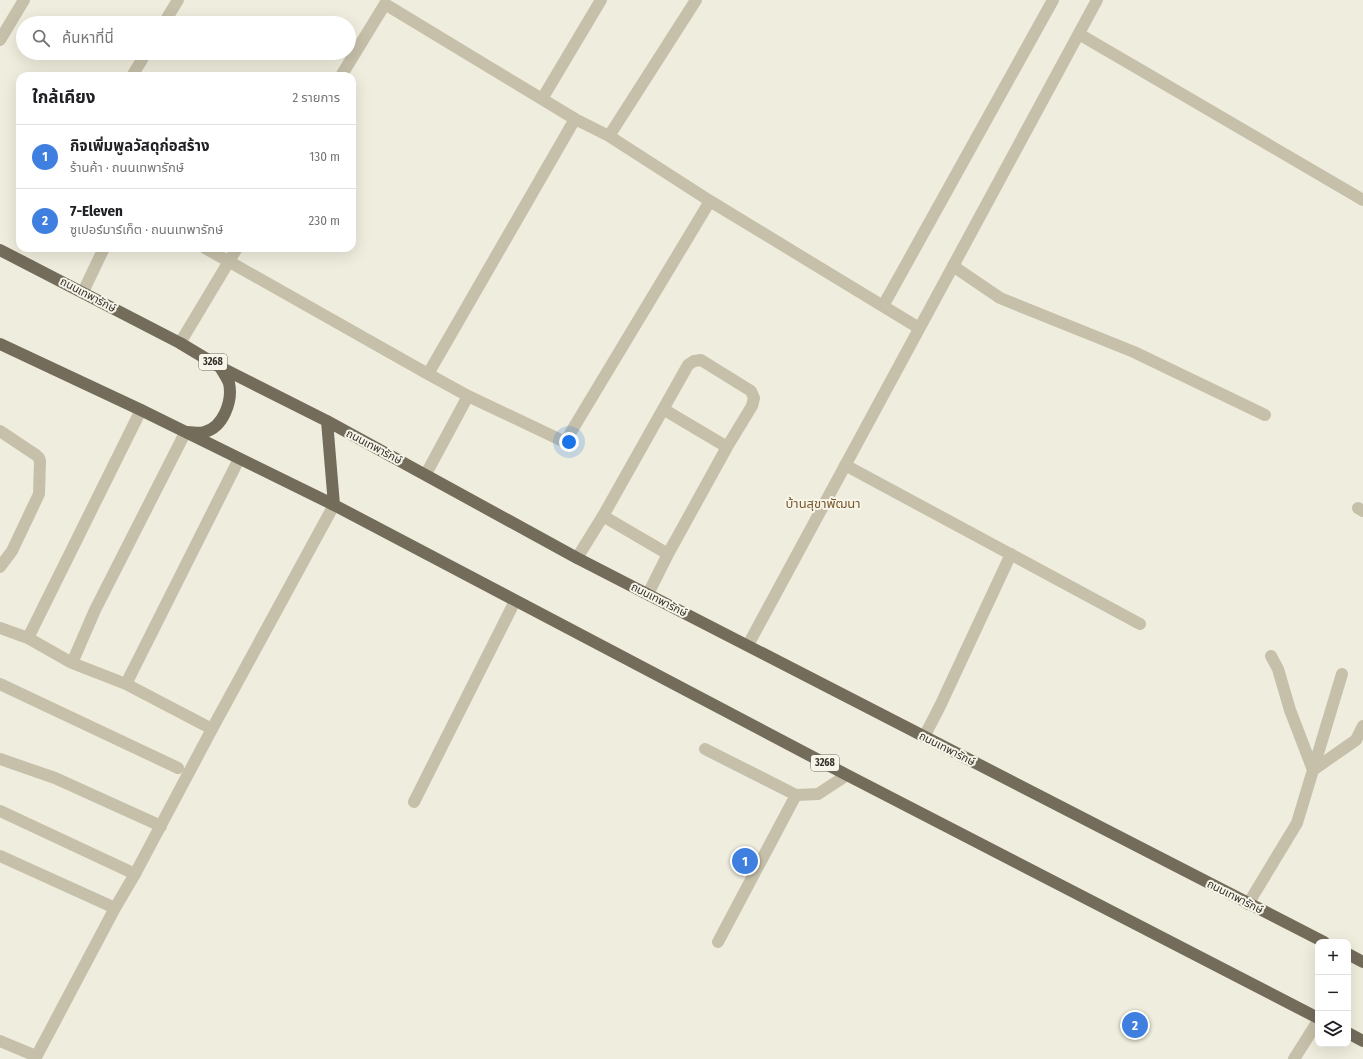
<!DOCTYPE html>
<html lang="th">
<meta charset="utf-8">
<style>
:root{--surface:#fff;--page:#f2f2f2;--text:#202124;--muted:#757577;--line:#e0e0e0;--accent:#233f51}
body{margin:0;font-family:"Fira Sans Condensed","Noto Sans Thai",sans-serif;background:var(--page);color:var(--text)}
.controls{position:absolute;right:12px;bottom:12px;display:grid;overflow:hidden;border-radius:8px;box-shadow:0 4px 16px #0002}
.controls button{width:36px;height:36px;display:grid;place-items:center;padding:0;border:0;border-bottom:1px solid var(--line);background:var(--surface);color:var(--text);font:20px sans-serif}
.you{position:absolute;left:569px;top:442px;width:14px;height:14px;margin:-10px;border:3px solid #fff;border-radius:50%;background:#1a73e8;box-shadow:0 0 0 6px #1a73e833}
.badge{display:grid;place-items:center;width:26px;height:26px;border-radius:50%;background:var(--accent);color:#fff;font-size:13px;font-weight:700}
.pin{position:absolute;translate:-50% -50%;border:2px solid #fff;box-shadow:0 1px 4px #0006}
.list{margin:0;padding:0;list-style:none}
h2{display:flex;justify-content:space-between;align-items:center;height:52px;margin:0;padding:0 16px;font-size:17px}
h2 small{font-size:13px;font-weight:400;color:var(--muted)}
.list li{display:grid;grid-template-columns:26px 1fr auto;gap:12px;align-items:center;box-sizing:border-box;height:64px;padding:0 16px;border-top:1px solid var(--line)}
.list b{display:block;font-size:15px;white-space:nowrap}
.list p{margin:0;font-size:13px;white-space:nowrap;color:var(--muted)}
.list em{font-size:13px;font-style:normal;color:var(--muted)}
.icon{flex:none;width:22px;height:22px;fill:none;stroke:currentColor;stroke-width:2;stroke-linecap:round;stroke-linejoin:round}
.map{position:relative;flex:none;width:1363px;height:1059px;overflow:hidden}
.search{position:absolute;background:var(--surface);box-shadow:0 4px 16px #0002;left:16px;top:16px;width:340px;height:44px;display:flex;align-items:center;gap:10px;box-sizing:border-box;padding:0 14px;border-radius:22px;color:var(--muted);font-size:15px}
.panel{position:absolute;background:var(--surface);box-shadow:0 4px 16px #0002;left:16px;top:72px;width:340px;height:180px;border-radius:12px}
.map>svg:first-child{display:block}
.lines{fill:none;stroke-linecap:round;stroke-linejoin:round}
.lane{stroke:#c6c0aa;stroke-width:12}
.street{stroke:#c6c0aa;stroke-width:12}
.primary{stroke:#746c5b;stroke-width:12}
.labels{text-anchor:middle;dominant-baseline:central;stroke-width:4;stroke-linejoin:round;paint-order:stroke}
.shield{fill:#f7f5e9;stroke:#6e6b63;stroke-width:1}
.shield-label{font-size:10px;font-weight:bold;fill:#343029}
.street-label{font-size:11px;fill:#343029;stroke:#f7f5e9}
.quarter-label{font-size:13px;fill:#7a582b;stroke:#f7f5e9}
</style>
<div class="map">
<svg width="1363" height="1059" viewBox="0 0 1363 1059">
<rect width="100%" height="100%" fill="#efeddd"/>
<g class="lines">
<path class="lane" d="M164 23 178 0
M1079 34 1363 200
M132 76 146 53
M341 76 385 4 575 119 609 136 696 0
M542 99 601 0
M609 136 710 201 919 328
M205 248 428 374 575 119
M953 266 1000 298 1134 352 1265 415
M83 292 104 248
M883 306 1053 0
M180 343 237 248
M428 374 468 396
M663 409 727 447
M0 431 36 455 39 458 40 461 39 494 12 551 0 567
M185 433 95 610 72 663 126 684 212 729
M426 474 468 396 565 442 710 201
M1358 508 1363 511
M603 516 668 554
M577 558 603 516 688 365 694 361 701 360 751 391 754 398 752 406 727 447 668 554 648 594
M0 628 28 638 72 663
M28 638 141 410
M0 684 178 768
M126 684 239 459
M0 759 55 778 161 826
M1313 770 1356 740 1363 726
M0 811 135 874
M0 856 115 908
M718 942 796 795"/>
<path class="street" d="M0 40 24 0
M845 465 1140 624
M748 645 1097 0
M1271 656 1278 669 1290 710 1313 770
M924 737 940 706 1011 554
M705 749 796 795 818 794 847 775
M414 802 515 601
M1248 904 1297 823 1342 674
M0 1041 36 1056
M35 1059 115 908 135 874 212 729 334 505
M1294 1059 1318 1021"/>
<path class="primary" d="M0 250 180 343 220 367 327 421 577 558 1324 942
M0 344 141 410 334 505 847 775 1318 1018
M327 421 334 505
M188 432C193 432 199 434 204 432 223 428 233 401 229 383 227 378 223 372 220 367
M1348 954 1363 962
M1348 1033 1363 1041"/>
</g>
<g class="labels">
<g class="shield">
<rect x="199" y="354" width="28" height="16" rx="3"/>
<rect x="811" y="755" width="28" height="16" rx="3"/>
</g>
<g class="shield-label">
<text x="213" y="362">3268</text>
<text x="825" y="763">3268</text>
</g>
<g class="street-label">
<text transform="translate(88 295) rotate(28)">ถนนเทพารักษ์</text>
<text transform="translate(374 447) rotate(28)">ถนนเทพารักษ์</text>
<text transform="translate(659 600) rotate(27)">ถนนเทพารักษ์</text>
<text transform="translate(947 749) rotate(27)">ถนนเทพารักษ์</text>
<text transform="translate(1235 897) rotate(27)">ถนนเทพารักษ์</text>
</g>
<g class="quarter-label">
<text x="823" y="503">บ้านสุขาพัฒนา</text>
</g>
</g>
</svg>
<div class="controls">
<button>+</button>
<button>−</button>
<button><svg class="icon" aria-label="layers" viewBox="0 0 24 24"><path d="M12 4l9 5-9 5-9-5zM3 14l9 5 9-5"/></svg></button>
</div>
<div class="you"></div>
<div class="pin badge" style="left:745px;top:861px;background:#3f7fe0">1</div>
<div class="pin badge" style="left:1135px;top:1025px;background:#3f7fe0">2</div>
<div class="search"><svg class="icon" aria-label="search" viewBox="0 0 24 24"><circle cx="10" cy="10" r="6"/><path d="M15 15l6 6"/></svg>ค้นหาที่นี่</div>
<section class="panel">
<h2>ใกล้เคียง<small>2 รายการ</small></h2>
<ul class="list">
<li><span class="badge" style="background:#3f7fe0">1</span><div><b>กิจเพิ่มพูลวัสดุก่อสร้าง</b><p>ร้านค้า · ถนนเทพารักษ์</p></div><em>130 m</em></li>
<li><span class="badge" style="background:#3f7fe0">2</span><div><b>7-Eleven</b><p>ซูเปอร์มาร์เก็ต · ถนนเทพารักษ์</p></div><em>230 m</em></li>
</ul>
</section>
</div>
